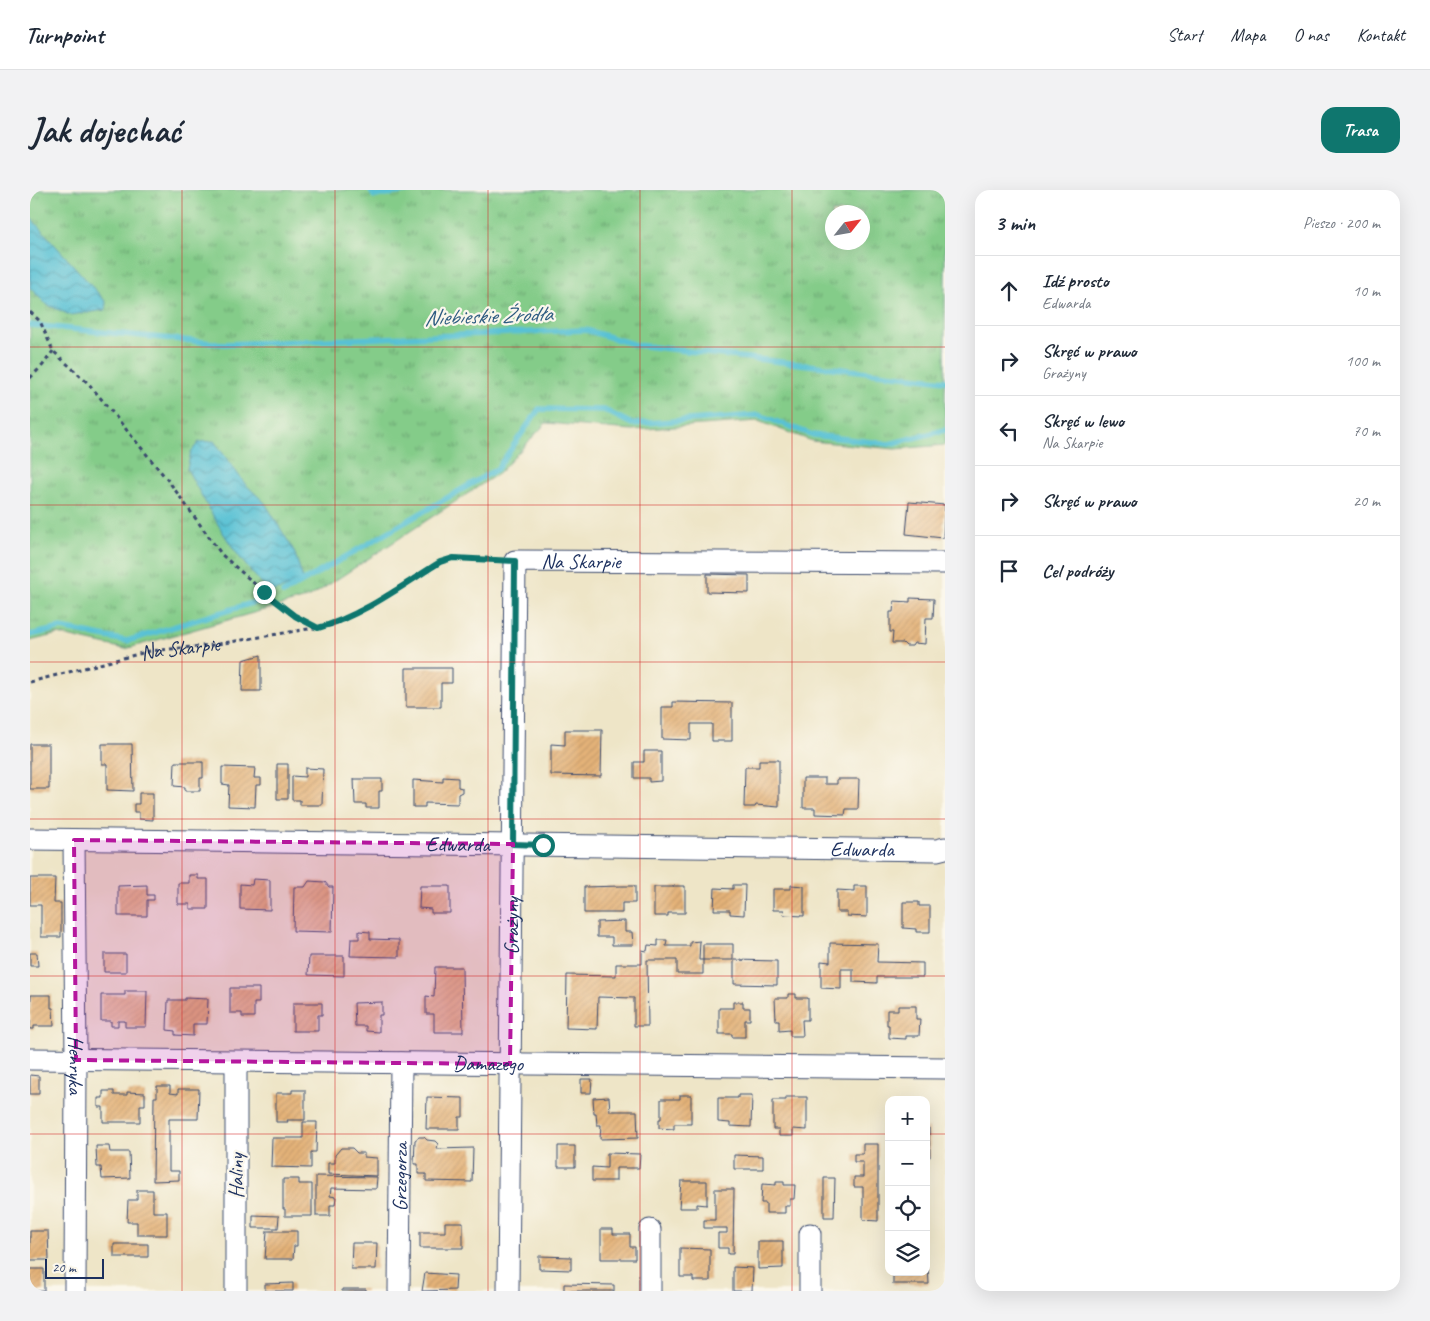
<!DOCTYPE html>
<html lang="pl">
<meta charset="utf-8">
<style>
:root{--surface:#fff;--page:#f2f2f3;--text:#1f2937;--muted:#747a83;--line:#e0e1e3;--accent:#0f766e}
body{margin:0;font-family:Caveat,sans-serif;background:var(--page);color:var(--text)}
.controls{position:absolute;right:15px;bottom:15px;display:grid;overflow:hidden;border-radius:10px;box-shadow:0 5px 20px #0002}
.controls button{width:45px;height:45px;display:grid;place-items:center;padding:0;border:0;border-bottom:1px solid var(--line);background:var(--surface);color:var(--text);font:25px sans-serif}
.compass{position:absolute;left:795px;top:15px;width:45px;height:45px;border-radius:50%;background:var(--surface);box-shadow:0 5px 20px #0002;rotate:59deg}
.scale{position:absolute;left:15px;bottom:12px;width:59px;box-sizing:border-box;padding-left:5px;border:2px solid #1b2f5e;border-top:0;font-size:14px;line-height:18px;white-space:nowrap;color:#1b2f5e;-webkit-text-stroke:4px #fbf7ec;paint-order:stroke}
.stop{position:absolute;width:15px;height:15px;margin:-11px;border:4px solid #0f766e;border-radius:50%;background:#fff}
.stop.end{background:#0f766e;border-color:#fff;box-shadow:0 1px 5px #0008}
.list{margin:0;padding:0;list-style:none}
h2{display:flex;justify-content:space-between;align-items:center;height:65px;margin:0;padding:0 20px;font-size:21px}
h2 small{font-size:16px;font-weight:400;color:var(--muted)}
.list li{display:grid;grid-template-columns:32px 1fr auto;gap:15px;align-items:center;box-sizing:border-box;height:70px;padding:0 20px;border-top:1px solid var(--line)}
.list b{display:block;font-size:19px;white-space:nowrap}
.list p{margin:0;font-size:16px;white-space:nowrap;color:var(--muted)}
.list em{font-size:16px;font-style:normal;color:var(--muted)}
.icon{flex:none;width:28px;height:28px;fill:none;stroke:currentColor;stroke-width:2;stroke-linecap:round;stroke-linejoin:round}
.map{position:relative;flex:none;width:915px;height:1101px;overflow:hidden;border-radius:15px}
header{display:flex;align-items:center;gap:30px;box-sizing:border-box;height:70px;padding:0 25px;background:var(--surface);border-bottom:1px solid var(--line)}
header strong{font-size:24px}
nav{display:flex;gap:28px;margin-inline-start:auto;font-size:18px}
.intro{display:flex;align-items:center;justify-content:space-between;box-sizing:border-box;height:120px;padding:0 30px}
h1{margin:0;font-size:35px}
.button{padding:12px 22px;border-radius:15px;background:var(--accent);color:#fff;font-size:18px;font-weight:700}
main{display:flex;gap:30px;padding:0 30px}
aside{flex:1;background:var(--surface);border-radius:15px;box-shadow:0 5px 20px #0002}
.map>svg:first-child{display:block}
.grass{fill:url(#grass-tufts);stroke:#507e74;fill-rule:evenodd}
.water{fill:url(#water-waves);stroke:#3a7899}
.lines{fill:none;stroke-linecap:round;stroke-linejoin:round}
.stream{stroke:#58c1d4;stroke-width:5.5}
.building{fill:url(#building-hatch)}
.minor-casing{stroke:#3b4a6e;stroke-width:23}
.path{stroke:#3b4a6e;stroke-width:3;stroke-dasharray:4 4;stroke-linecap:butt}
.minor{stroke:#fff;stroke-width:21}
.route{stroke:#0f766e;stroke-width:6}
.marked{fill:#b5179e;fill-opacity:0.2;stroke:#b5179e;stroke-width:4;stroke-dasharray:10 6;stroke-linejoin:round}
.grid{fill:none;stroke:#d62828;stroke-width:1;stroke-opacity:0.55}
.labels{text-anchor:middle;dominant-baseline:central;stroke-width:4.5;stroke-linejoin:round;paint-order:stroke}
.street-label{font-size:21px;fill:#1b2f5e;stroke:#fbf7ec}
.water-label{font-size:22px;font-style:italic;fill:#2d5b81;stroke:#fbf7ec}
</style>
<header>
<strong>Turnpoint</strong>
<nav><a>Start</a><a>Mapa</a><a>O nas</a><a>Kontakt</a></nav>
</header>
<div class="intro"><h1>Jak dojechać</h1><a class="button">Trasa</a></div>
<main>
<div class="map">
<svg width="915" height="1101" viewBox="0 0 915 1101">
<defs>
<pattern id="grass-tufts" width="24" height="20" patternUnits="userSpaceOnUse" patternTransform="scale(1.25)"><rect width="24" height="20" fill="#84cc89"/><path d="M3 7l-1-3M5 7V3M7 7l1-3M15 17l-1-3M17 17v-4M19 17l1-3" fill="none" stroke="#6ba673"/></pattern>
<pattern id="water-waves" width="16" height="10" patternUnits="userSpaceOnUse" patternTransform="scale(1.25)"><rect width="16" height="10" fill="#58c1d4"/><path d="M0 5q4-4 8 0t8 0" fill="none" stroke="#489daf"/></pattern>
<pattern id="building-hatch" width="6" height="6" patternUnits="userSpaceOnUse" patternTransform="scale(1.25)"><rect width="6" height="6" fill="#e4b278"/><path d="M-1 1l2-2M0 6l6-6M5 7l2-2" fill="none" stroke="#c3996a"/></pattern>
</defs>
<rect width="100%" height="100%" fill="#fbf7ec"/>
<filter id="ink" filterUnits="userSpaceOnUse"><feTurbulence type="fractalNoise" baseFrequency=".02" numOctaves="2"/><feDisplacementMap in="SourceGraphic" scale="10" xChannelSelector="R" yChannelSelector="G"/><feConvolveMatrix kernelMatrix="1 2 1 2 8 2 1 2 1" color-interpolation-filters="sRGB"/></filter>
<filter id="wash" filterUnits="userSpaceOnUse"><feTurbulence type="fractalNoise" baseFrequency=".0096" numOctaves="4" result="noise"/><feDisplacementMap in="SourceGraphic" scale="20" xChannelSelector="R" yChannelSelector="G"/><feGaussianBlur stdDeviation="1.12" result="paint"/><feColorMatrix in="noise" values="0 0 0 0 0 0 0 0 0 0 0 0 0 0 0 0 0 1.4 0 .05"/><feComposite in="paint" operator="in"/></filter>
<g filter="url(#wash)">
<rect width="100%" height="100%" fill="#eee5c7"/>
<path class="grass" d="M0 0H915V255L865 259 782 251 728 231 602 240 516 233 469 283 280 407 95 459 28 444 0 451ZM802 22H832V52H802Z"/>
<path class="water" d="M0 27 76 112 75 120 40 125 16 114 0 98Z
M184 251 215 294 235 313 264 361 274 392 241 402C204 369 181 322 157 279L161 262 169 252Z"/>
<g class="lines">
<path class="stream" d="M340 0 344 6 386 0
M0 135 194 154 556 140 606 155 915 191
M253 403 467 279 509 219 574 220 602 234 729 225 783 245 859 254 915 240
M0 445 31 438 97 451 232 410"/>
</g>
<g id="blocks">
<path class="building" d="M879 312 915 315 913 348 876 344Z
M677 384 719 385V403L677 402Z
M880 408 904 409 903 428H896L895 454 884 453 882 456H876L873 453H862L863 442H860V422H863L864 411 880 412Z
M231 465V501H212L213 470Z
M376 478H422V493H411V517H376Z
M643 512 702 513V551H682V534H661V550L632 549V517H643Z
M535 540H572L571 586 521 585V554L535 555Z
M0 554H19V599H0Z
M72 554H102L103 601 77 600V574H72Z
M614 561H631V591L619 592V588H604V572H614Z
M729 570H749V617L726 615 725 617H714L715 577H729Z
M145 572H173V588H170V601H155V597L144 596Z
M247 574H258V609H247Z
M192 577 225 578 224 588H231V595H226L225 617 198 616 199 595 192 594Z
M275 578 293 579 292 615H270V610H262V586L275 587Z
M413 587 428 588V597L432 598V602L428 604V614L395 613V617H383V590L413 592Z
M773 588H795V594H807V589H829L828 619H816L815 625 785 624V618H773Z
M324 589H352V601H349V618H336V614H325Z
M109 603H123V630L109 629V622H104V614H109Z
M159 685H168V689H178V719H160V714H148V693H159Z
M0 688H25L24 713H31V747H11V715H0Z
M223 689 240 690V720L210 719V694L222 695Z
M279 691 295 692 299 697H303L302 742 263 741 264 697H275Z
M117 695V705H124V710H117V726H88V696Z
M703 695H715L714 725 700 724V720H684L685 698 703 699Z
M761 695 774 696V726L753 725 754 720H743V699H761Z
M390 696H420V723H401V719L389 718Z
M591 696H605V713H592V723H554V697Z
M643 696H655V723H638V726H624V697H643Z
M824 696H837V727L817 726V722H807V700L824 701Z
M873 712H889V716H900V742H886V739L873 738Z
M595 731V742H602L603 755H582V747H567V732Z
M329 741 340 742V749L369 750V767L320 766 321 749H329Z
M628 750H637L636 756H660V752L670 751 669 770H673V754H703V770H673V784H647V770H617L618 836H604V808L568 807 567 839 536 838 537 785 586 786V774H612V760L617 761 618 755 628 756Z
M800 753 848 754 847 772 893 773V787H847V793L823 792V779H811V799L791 798V771L800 772Z
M0 763H7L8 776H0Z
M74 764H96V782H74Z
M279 766H314V786L278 785Z
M704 770 747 771V795L704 794Z
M405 777H432L433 842H404V824H396V806L404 807Z
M200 798H229V813H224V827H212V823H200Z
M95 801H117L116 837H95V831H88V836H81V831H71V805H95Z
M758 804H766V808H778V830H772L773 846H760V840L749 841V831H746L745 808H758Z
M1 805H21V818H23L24 836H4V839H0Z
M155 808 178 809 177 834H163V846L145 845V841L137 840 138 810H155Z
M352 812V825H349V842L336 841V836H325L324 813Z
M703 812H713V818H720V830H715V847H702V844H689V818H703Z
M263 813H292V825H288V841H263Z
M868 816H886V829H890L889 846H876V849L859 848V835H857V820H868Z
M0 885 9 886V904H0Z
M551 889H562L561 903H551Z
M127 896H140V903L148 904V899H169L168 929H139V981H149V990L123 991 124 907H127Z
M262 900H275V930H257L258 932H246V903H262Z
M73 901H84V905H97V902L115 903V915H110V932H73V917H68V908H73Z
M650 905H661V934H644V939L629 938V929H631V909H650Z
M708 905H722L721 937 700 936V933L688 932V908H708Z
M397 907 433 908V927H429V939H396Z
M579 907 580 921H607L608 948 570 949 571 935H567L566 923H564L563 908Z
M756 907H777V940L763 939V946H749V939H743V910H756Z
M273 932H287L286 962H281V978L241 977 242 948H273Z
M896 938H899L900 967H896Z
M389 947H394L397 950 405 951 408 954 407 959 443 958 442 992 396 991V984H388V974H384L385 950Z
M833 954H848V1031L833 1030V997H824V987H833V972H824V964H833Z
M66 956H79L80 962H99L100 988 72 989 71 977H67Z
M528 956H545V977H528Z
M311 958H322L327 963H334V967L347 968V986L298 984V973H305V965Z
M577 963 610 964 609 978H586V991H562V977L577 978Z
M704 965 733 966V979H704Z
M286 986 347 987 346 999 301 998 300 1006 306 1007 305 1015H300V1026H286Z
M794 988H805L804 1027H794Z
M253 989H269V994H282V1026H255V1019H253Z
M651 991H677V1015L667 1014V1018H649Z
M746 992H754V995H765L764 1009H760V1016H755V1023H736V1013H731L732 994 746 995Z
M685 999H704L703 1064H698V1058H688V1043H697V1038H674V1030H685Z
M107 1000H123V1022H137V1045H107V1032H97L98 1010H107Z
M223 1025 249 1026 248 1038H223Z
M415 1032H433V1058H390V1042H415Z
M571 1039H583V1044H600V1057H605V1069H571Z
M0 1041H18L19 1070H0Z
M237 1041H267V1056H264L263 1069H235Z
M728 1051H753V1078L728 1079Z
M322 1053H347L346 1079H321Z
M84 1054H118V1067H84Z
M650 1058 680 1059V1091H663V1087H650Z
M509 1066 541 1067V1080L509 1079Z
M896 1076H898L899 1094H863V1082H896Z
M703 1077 723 1078 722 1101H703Z
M0 1079H14V1101H0Z
M395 1083 426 1085 425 1100 392 1101Z
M263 1093V1101H235V1094Z
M534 1094 584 1095V1101H534Z
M312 1099H336V1101H312Z"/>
</g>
</g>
<g filter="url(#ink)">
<use href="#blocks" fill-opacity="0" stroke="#3b4a6e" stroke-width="1"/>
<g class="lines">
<defs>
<g id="minor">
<path id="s2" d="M0 649 907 660 915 658"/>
<path id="s3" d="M44 650 46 870 45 1101"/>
<path id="s4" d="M0 869 915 878"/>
<path d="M206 1101V872"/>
<path id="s5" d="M369 1101 371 873"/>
<path id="s6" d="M478 1101 485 371 915 373"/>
<path d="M620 1101V1040"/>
<path d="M780 1101V1044"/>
</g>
</defs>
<use href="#minor" class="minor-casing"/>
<g class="path">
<path d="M0 122 10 131 23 161 59 194 140 293 192 365 234 402 265 426 287 438"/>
<path d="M0 188 13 175 23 161"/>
<path id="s1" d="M0 492 120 461 182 455 302 435 343 414 411 372 423 368 467 370"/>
</g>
<use href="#minor" class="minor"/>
</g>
</g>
<g class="lines" filter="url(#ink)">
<path class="route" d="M234 402 265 426 288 438C330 427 373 395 410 372L423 368 485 371 483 654 513 655"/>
</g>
<path class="marked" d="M44 650 483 654 480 874 46 870Z"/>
<path class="grid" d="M152 0V1101M305 0V1101M458 0V1101M610 0V1101M762 0V1101M0 157H915M0 315H915M0 472H915M0 629H915M0 786H915M0 944H859M896 944H915"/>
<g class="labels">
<g class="street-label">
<text stroke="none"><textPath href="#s6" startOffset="796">Na Skarpie</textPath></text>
<text stroke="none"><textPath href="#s1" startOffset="154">Na Skarpie</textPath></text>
<text stroke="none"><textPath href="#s2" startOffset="428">Edwarda</textPath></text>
<text stroke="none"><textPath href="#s2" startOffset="832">Edwarda</textPath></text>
<text stroke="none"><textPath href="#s6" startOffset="365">Grażyny</textPath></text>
<text stroke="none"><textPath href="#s4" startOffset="458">Damazego</textPath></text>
<text stroke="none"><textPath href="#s3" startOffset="225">Henryka</textPath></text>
<text transform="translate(206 986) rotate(-90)">Haliny</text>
<text stroke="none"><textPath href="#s5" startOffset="114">Grzegorza</textPath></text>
</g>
<g class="water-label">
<text transform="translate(458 126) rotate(-2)">Niebieskie Źródła</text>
</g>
</g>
</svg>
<div class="controls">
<button>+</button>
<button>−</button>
<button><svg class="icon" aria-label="locate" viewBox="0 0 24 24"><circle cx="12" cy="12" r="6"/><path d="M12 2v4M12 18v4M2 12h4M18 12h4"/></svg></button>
<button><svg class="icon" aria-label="layers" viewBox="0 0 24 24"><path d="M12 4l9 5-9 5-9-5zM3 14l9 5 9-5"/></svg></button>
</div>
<svg class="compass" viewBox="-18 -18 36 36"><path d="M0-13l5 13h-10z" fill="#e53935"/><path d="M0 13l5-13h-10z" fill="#747a83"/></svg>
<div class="scale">20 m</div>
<div class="stop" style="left:513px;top:655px"></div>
<div class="stop end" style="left:234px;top:402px"></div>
</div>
<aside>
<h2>3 min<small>Pieszo · 200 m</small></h2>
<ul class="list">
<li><svg class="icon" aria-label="ahead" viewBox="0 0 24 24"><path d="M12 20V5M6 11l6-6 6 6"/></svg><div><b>Idź prosto</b><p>Edwarda</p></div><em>10 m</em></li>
<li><svg class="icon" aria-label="right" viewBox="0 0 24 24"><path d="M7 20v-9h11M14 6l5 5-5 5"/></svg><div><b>Skręć w prawo</b><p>Grażyny</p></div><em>100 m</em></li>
<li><svg class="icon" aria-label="left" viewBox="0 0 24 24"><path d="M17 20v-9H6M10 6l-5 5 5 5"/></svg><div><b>Skręć w lewo</b><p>Na Skarpie</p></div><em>70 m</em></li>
<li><svg class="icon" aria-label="right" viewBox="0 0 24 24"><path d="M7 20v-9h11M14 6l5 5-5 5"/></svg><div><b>Skręć w prawo</b></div><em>20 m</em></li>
<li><svg class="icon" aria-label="arrive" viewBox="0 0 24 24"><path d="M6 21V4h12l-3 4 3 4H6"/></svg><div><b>Cel podróży</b></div></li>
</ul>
</aside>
</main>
